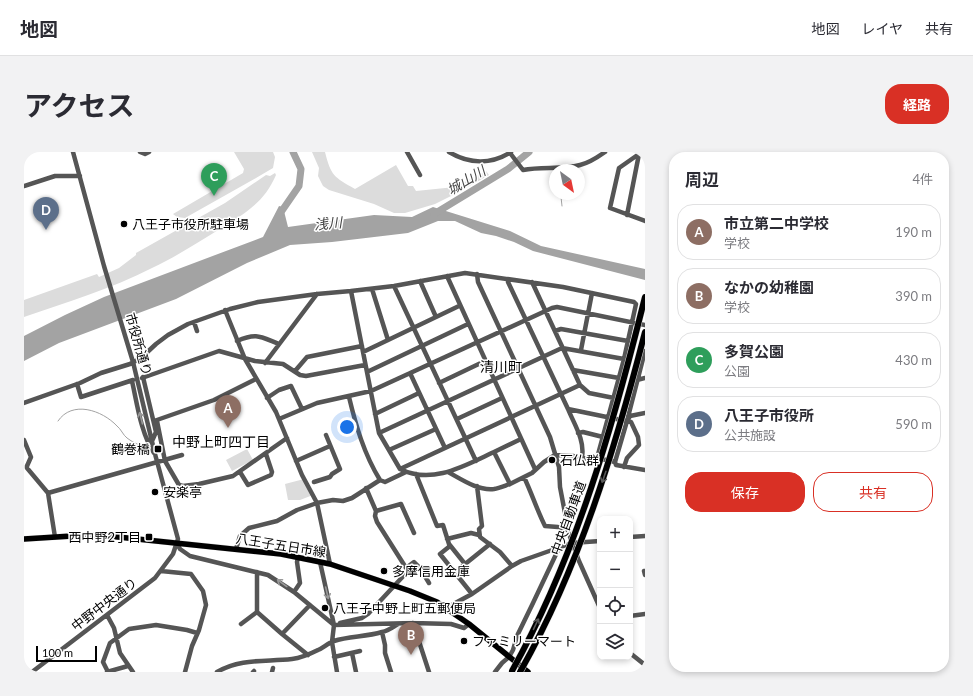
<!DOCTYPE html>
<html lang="ja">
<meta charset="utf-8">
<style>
:root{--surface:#fff;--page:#f2f2f3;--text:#2b2b33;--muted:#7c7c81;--line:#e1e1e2;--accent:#d93025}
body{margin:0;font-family:Lato,"Noto Sans JP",sans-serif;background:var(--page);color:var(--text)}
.controls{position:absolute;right:12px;bottom:12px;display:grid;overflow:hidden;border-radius:8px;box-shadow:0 2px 6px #0003}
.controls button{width:36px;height:36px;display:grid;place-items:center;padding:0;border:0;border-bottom:1px solid var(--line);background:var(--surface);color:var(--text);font:20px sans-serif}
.compass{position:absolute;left:525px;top:12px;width:36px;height:36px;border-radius:50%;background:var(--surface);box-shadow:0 2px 6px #0003;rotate:147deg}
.scale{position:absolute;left:12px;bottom:10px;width:61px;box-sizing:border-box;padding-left:4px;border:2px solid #000;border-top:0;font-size:11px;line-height:14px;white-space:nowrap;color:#000;-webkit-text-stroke:3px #fff;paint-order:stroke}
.you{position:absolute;left:323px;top:275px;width:14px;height:14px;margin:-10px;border:3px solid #fff;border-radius:50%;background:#1a73e8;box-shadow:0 0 0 6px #1a73e833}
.badge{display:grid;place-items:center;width:26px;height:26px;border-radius:50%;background:var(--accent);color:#fff;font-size:13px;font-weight:700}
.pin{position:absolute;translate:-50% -33px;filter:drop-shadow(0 1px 2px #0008)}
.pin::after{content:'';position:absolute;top:21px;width:14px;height:12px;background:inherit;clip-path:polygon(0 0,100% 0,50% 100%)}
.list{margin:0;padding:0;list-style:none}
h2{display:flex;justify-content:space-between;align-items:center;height:52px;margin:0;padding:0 16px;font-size:17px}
h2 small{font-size:13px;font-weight:400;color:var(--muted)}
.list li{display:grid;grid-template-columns:26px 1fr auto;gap:12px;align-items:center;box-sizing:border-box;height:56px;margin:0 8px 8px;padding:0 8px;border:1px solid var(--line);border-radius:16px}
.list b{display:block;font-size:15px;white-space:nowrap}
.list p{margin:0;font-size:13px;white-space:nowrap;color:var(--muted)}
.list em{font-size:13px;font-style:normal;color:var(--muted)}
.actions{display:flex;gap:8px;padding:12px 16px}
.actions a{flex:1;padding:9px 0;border:1px solid var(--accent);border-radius:16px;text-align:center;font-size:14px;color:var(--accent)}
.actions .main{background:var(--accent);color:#fff}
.icon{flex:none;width:22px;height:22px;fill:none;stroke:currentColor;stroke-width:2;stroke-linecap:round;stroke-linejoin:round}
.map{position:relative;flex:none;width:621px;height:520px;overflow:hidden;border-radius:16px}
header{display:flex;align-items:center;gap:24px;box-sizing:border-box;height:56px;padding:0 20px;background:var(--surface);border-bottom:1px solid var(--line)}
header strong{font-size:19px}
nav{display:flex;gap:22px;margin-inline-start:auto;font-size:14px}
.intro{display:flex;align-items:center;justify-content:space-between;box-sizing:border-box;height:96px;padding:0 24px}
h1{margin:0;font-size:28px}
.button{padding:10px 18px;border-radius:16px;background:var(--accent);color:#fff;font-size:14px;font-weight:700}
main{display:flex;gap:24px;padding:0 24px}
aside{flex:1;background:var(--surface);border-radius:16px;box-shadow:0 2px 6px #0003}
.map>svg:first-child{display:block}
.green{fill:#dcdcdc}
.water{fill:#a3a3a3}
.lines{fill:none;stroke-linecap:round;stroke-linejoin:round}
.stream{stroke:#a3a3a3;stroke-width:1}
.river{stroke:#a3a3a3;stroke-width:7}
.major-casing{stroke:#dbdbdb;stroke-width:6}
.minor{stroke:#555;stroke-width:4.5}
.major{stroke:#000;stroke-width:5.5}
.highway-bridge-casing{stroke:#dbdbdb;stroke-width:7;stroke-linecap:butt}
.highway-bridge{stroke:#000;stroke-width:6}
.oneway{stroke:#999}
.oneway2{stroke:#595959}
.poi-dot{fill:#000;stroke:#fff;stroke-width:1.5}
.labels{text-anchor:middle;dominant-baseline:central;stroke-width:3;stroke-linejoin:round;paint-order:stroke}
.poi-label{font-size:13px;fill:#000;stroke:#fff;text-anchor:start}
.street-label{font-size:13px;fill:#000;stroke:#fff}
.water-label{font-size:14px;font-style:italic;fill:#444;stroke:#fff}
.neighbourhood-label{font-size:14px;fill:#000;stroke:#fff}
</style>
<header>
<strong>地図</strong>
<nav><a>地図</a><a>レイヤ</a><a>共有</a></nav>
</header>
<div class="intro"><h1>アクセス</h1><a class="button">経路</a></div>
<main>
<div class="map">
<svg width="621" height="520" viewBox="0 0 621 520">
<rect width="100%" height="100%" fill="#fff"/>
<path class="green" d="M210 0H249L251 5 249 16 232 26 161 66 153 65 149 62 219 21 220 17Z
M288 0H301C307 24 310 25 331 37L372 13 384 34H389L392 39 431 35 462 19 465 23 433 41 411 52 381 61H370L350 52 305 38 299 34 294 24 295 16Z
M251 21 252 23C239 53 218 63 191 80 171 92 150 106 128 116 87 137 43 150 0 165V148L73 122 75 125 95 116 112 103V101L201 51 242 23 246 24Z
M223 297 229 308 208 319 202 308Z
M280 327 289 343 276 348H264L261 332Z"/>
<path class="water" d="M255 54 259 55 264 75 350 63 388 65 409 55 486 79 517 94 621 117V128L509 99 490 90 472 84 457 81 431 69H414L384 81 308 90 266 93 223 111 152 147 35 191 0 209V184L41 163 80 145 239 85Z"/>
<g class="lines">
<path class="stream" d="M533 42V43L537 45 538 54
M34 269C48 248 78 258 93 274 97 277 99 283 103 286 108 290 115 293 122 296"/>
<path class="river" d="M410 62 484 17 505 0
M255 63 275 34 277 17 269 0"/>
<defs>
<path id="major" d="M0 387 64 383H75L257 402 306 412 386 439 413 450 445 472 504 520"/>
</defs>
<use href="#major" class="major-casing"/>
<path class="minor" d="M116 0 121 2 125 0
M383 0 396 23
M425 0C445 12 467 13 487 0
M616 0 615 2 595 16 586 56 621 69
M486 1 499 18C518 14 537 18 556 13 565 11 574 5 581 0
M0 34 31 24H56
M603 63 615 2
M453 122 454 130 526 285 535 315 536 335 545 382 555 409 576 456
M423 124 511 317
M484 127V130L544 257 607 270 614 285 615 293 603 306 600 315
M396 129 412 165
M508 130 556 233 565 241 590 246
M370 134 452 309
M348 137 364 188
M327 139 355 281 376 317C408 333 440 314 470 300L486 332 508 321 520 310 531 303 549 304 570 308 573 306 591 310 592 313 621 318
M201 158 221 207 252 260 278 323 293 351 306 412
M170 170 173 179
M531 179 537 177 604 189
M213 189C233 180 237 185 255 192
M557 198 568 141
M339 200 435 154
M241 211 293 142
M549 218 595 226
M271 219 283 205 338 194
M343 220 444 172
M386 221 421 296
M119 225 132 280 128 289
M118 226 195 199 231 209 259 212 276 223 282 224 341 213
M613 228 621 226
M108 229C113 251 117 282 130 301
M415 231 461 209
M53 232 57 245 109 228
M325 245C332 274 340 302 356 328
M243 246 255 238 267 234 278 257
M0 251 56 231 77 221 106 212 117 206 132 192 144 183 164 172 206 157 234 150 293 142 327 139 370 134 441 121 539 135 610 150 612 152 600 207 573 306
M544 257C550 272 561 288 558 305
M351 262 395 241
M605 266 606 264 621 261
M255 267 293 251 347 239 528 156 533 155 621 173
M433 267 478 246
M130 269 190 248 232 227
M133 269 141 309 155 333 159 334 175 332 209 324 263 286
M355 281 538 196 600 207
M554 281 559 280 579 285
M0 288 7 305 3 314V316L24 341 31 385
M365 298 412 277
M470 300 497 287
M272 309 306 294
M591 310 603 269 621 199
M376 317 556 233
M216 320 224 333 247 323 248 320 242 302
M424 320C437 327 454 339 470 337 475 336 480 334 486 332
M392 322 413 374 419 373 425 392 441 412
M500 325C508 342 513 358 521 374L534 375 545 379
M290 330 306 325 308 322 316 317 302 283
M453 334 458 374 455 377 456 385 476 400 488 414
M24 341 158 303
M352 359 377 352 390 381
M606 385 621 384
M423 387 447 381 455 383
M153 391 156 397 166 404 244 423 270 440 310 473 389 471 427 472 440 476 445 472
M426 394 416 402 448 442
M212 397 216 384 225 376 253 369 273 358 293 351 309 348 319 349 328 346 356 328 361 330 382 320
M296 410 310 473 308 490 313 520
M382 416 390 410 396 416 405 431
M137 419 167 422 179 439 182 453 175 478 168 494 161 520
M620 419 621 423
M430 421 466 392
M270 440 276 431 273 410 274 405
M422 456 448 442 488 414 497 409 548 391 576 389
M233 460 258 482 284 503
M83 463 90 476 96 501 109 520
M606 464 621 462
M316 471 338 466 344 462 384 419 353 370 351 364 352 359 342 336
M389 471 405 520
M217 472 233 460V420
M358 480 361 493V501L367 520
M258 482 286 453
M328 501 332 520
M606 501 621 513
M310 505 336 499
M8 520 131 426 149 402 154 387 131 302 109 210 80 114 49 0
M83 520 104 514
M84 520 79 510 86 491 105 477 132 473 163 478 173 481
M193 520C217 506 241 510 268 507 276 506 286 502 294 498 299 496 304 491 310 489 325 484 342 485 358 480 364 479 369 475 374 472
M229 520 230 519
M248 520 249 516
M471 520 478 511 485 505 489 498 493 484 509 451 535 396"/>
<use href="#major" class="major"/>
<defs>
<path id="highway-bridge" d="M488 519C553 402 589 274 621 145
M496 520C556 414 591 297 621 180"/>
</defs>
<use href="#highway-bridge" class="highway-bridge-casing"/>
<use href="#highway-bridge" class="highway-bridge"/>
</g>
<defs><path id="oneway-shaft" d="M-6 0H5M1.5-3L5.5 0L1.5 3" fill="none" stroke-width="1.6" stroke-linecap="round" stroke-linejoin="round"/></defs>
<g class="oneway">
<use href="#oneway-shaft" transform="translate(117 266) rotate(-104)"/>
<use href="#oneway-shaft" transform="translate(258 431) rotate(-144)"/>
<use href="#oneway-shaft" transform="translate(303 441) rotate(77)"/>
</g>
<g class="oneway2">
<use href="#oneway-shaft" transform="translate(580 325) rotate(109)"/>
<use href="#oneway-shaft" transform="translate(512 472) rotate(-65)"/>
</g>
<g class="poi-dot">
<circle cx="100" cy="72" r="4"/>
<rect x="130" y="293" width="8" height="8" rx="2"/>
<circle cx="528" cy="308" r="4"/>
<circle cx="131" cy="340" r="4"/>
<rect x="121" y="381" width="8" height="8" rx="2"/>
<circle cx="360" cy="419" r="4"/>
<circle cx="301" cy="456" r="4"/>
<circle cx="440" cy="489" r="4"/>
</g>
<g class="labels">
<g class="poi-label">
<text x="108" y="72">八王子市役所駐車場</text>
<text x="126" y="297" text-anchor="end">鶴巻橋</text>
<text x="536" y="308">石仏群</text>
<text x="139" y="340">安楽亭</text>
<text x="117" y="385" text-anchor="end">西中野2丁目</text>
<text x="368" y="419">多摩信用金庫</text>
<text x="309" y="456">八王子中野上町五郵便局</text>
<text x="448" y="489">ファミリーマート</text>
</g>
<g class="street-label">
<text transform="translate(115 192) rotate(74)">市役所通り</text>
<text transform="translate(544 366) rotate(-70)">中央自動車道</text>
<text transform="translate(257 393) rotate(9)">八王子五日市線</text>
<text transform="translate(80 452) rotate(-37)">中野中央通り</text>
</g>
<g class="water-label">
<text transform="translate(442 28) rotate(-31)">城山川</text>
<text transform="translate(304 71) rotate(-5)">浅川</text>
</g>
<g class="neighbourhood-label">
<text x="477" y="214">清川町</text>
<text x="197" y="289">中野上町四丁目</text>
</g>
</g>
</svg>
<div class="controls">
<button>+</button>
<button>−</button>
<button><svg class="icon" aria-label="locate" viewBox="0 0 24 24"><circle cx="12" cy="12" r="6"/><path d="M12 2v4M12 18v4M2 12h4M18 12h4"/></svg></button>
<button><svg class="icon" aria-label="layers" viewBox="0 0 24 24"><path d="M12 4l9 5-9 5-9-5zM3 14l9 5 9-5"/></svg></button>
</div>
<svg class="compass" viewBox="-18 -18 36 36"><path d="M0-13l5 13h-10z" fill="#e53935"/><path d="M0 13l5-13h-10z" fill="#7c7c81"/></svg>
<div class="scale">100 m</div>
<div class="you"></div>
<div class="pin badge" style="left:204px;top:276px;background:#8d6e63">A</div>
<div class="pin badge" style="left:387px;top:503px;background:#8d6e63">B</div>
<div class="pin badge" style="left:190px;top:44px;background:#2e9e5b">C</div>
<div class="pin badge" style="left:22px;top:78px;background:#5c6f8a">D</div>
</div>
<aside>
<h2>周辺<small>4件</small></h2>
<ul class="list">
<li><span class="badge" style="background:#8d6e63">A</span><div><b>市立第二中学校</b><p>学校</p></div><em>190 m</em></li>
<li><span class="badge" style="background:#8d6e63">B</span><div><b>なかの幼稚園</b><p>学校</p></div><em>390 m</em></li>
<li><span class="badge" style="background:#2e9e5b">C</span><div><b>多賀公園</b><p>公園</p></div><em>430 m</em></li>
<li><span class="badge" style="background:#5c6f8a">D</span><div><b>八王子市役所</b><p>公共施設</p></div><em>590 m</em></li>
</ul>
<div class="actions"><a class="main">保存</a><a>共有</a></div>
</aside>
</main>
